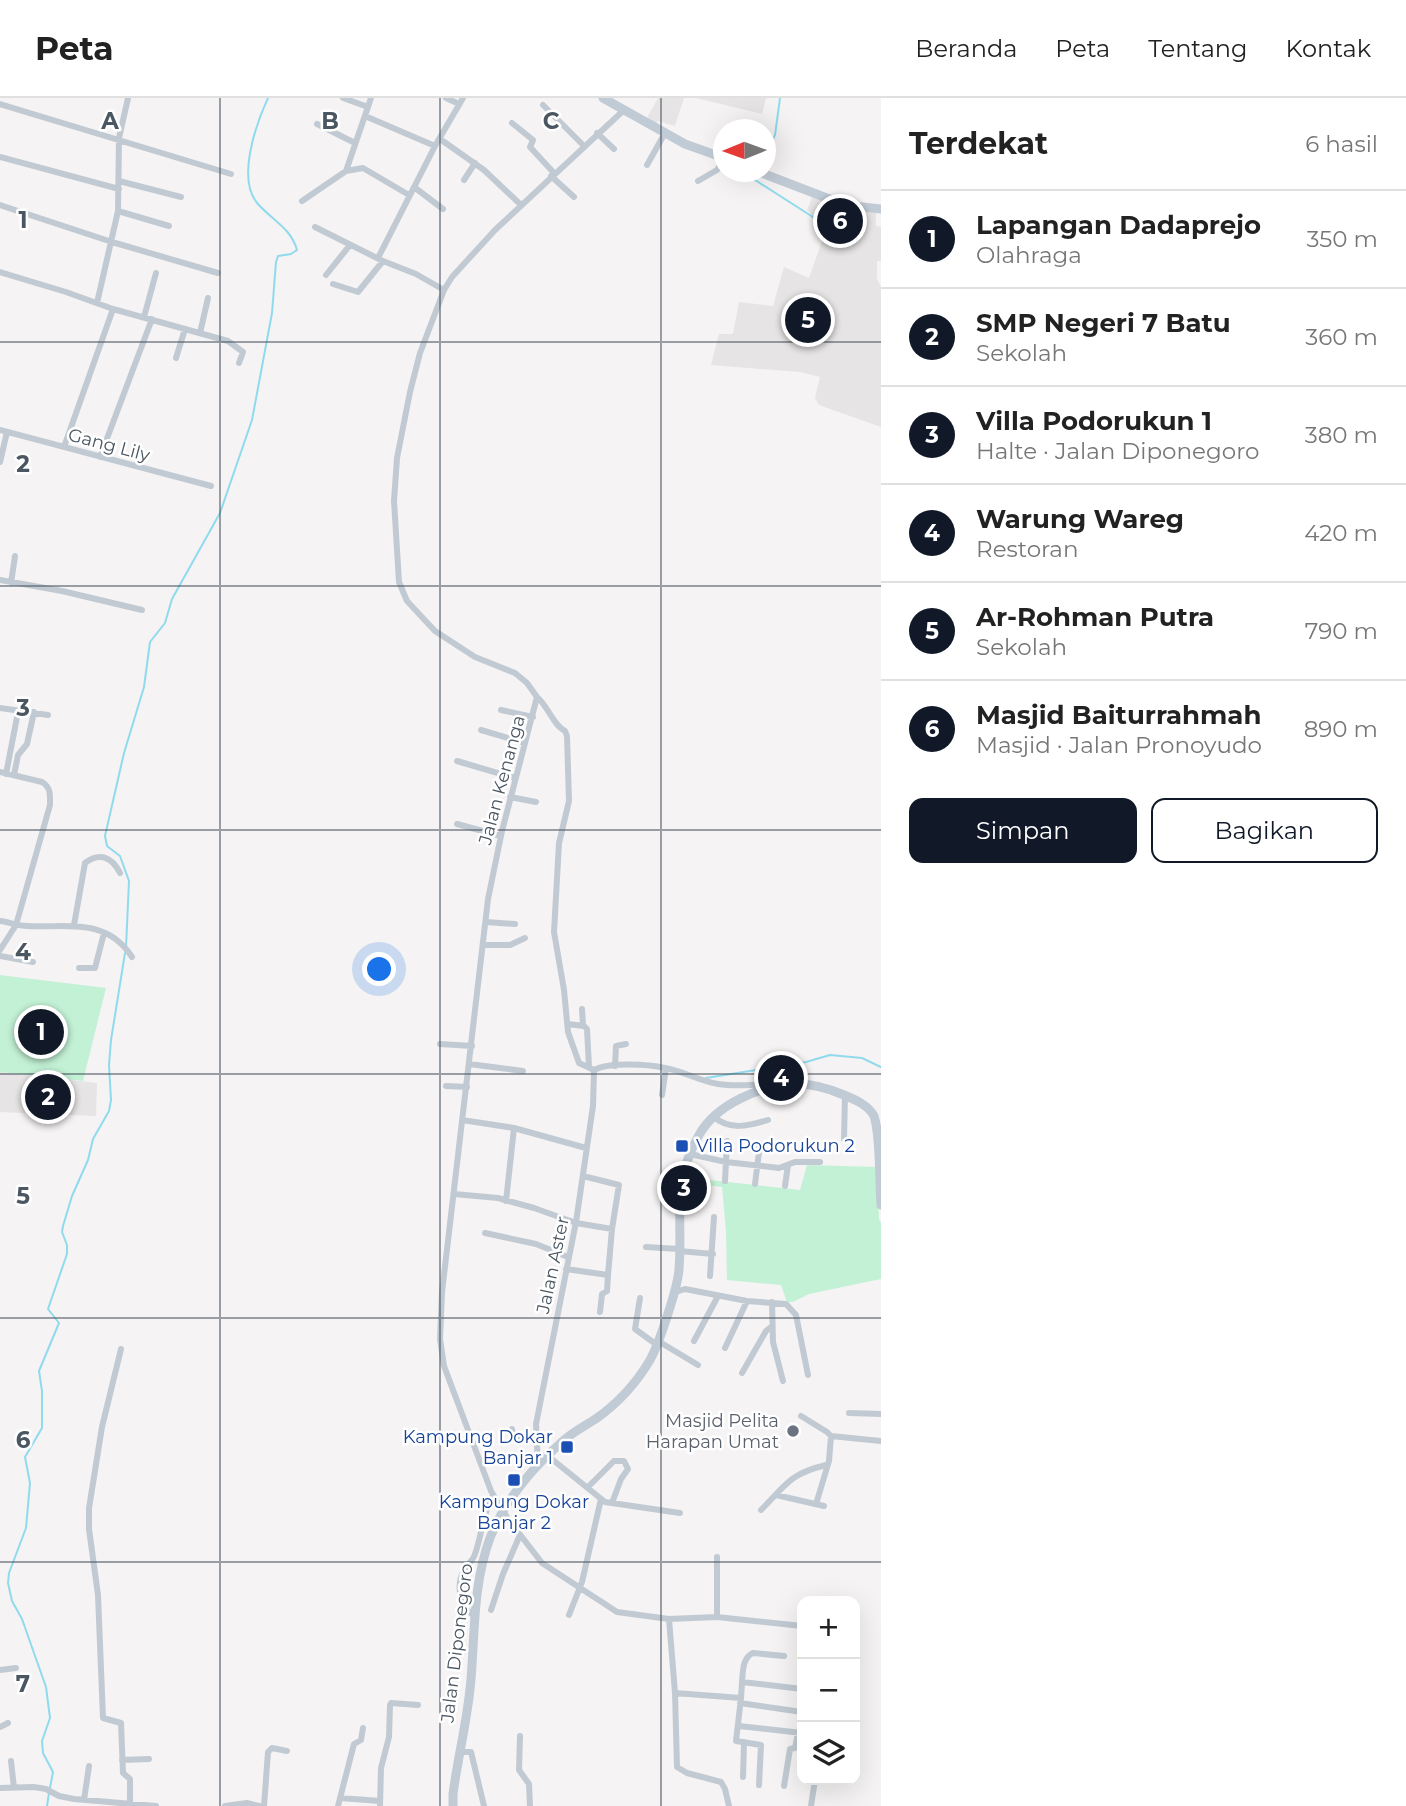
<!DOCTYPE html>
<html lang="id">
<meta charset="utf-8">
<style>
:root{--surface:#fff;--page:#f6f6f6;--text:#222;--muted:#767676;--line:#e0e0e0;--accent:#111827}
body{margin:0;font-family:Montserrat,sans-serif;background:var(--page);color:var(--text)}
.controls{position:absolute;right:21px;bottom:21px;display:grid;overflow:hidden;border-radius:14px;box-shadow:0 7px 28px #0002}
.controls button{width:63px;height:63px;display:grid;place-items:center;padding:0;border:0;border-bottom:2px solid var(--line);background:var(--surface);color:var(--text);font:35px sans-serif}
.compass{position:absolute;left:713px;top:21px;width:63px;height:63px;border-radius:50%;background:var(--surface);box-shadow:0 7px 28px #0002;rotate:269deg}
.you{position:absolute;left:380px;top:872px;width:24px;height:24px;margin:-18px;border:5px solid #fff;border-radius:50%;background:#1a73e8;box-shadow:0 0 0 10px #1a73e833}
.badge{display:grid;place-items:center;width:46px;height:46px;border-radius:50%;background:var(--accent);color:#fff;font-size:23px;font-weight:700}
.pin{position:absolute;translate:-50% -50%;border:4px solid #fff;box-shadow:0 2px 7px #0006}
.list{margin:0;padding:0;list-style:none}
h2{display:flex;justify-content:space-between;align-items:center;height:91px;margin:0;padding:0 28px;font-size:30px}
h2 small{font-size:23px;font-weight:400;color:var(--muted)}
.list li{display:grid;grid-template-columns:46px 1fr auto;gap:21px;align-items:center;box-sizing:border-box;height:98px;padding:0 28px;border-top:2px solid var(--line)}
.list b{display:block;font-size:26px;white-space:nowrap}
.list p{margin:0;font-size:23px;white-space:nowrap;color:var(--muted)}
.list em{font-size:23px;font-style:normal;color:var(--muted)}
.actions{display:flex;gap:14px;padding:21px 28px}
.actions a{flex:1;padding:16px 0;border:2px solid var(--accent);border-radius:14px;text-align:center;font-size:24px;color:var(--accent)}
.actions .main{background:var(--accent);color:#fff}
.icon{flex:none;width:38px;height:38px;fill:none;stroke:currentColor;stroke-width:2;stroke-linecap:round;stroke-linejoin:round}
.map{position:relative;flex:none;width:881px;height:1708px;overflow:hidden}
header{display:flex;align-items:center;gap:42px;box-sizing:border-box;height:98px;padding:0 35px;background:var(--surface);border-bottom:2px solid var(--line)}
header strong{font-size:33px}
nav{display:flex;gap:38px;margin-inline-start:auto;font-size:24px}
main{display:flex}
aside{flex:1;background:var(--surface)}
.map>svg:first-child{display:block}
.education{fill:#e6e4e5}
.green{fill:#c3f1d5}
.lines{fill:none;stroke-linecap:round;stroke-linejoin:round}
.stream{stroke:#90daee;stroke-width:2}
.street{stroke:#c1cad2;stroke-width:6}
.secondary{stroke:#c1cbd6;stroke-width:9}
.grid{fill:none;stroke:#4a5661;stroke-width:2;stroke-opacity:0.55}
.transit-dot{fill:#1a4fb4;stroke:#fff;stroke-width:2.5}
.worship-dot{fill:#6b7280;stroke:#fff;stroke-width:2.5}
.labels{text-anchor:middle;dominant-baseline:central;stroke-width:5;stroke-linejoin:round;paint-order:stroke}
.street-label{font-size:18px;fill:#4a5661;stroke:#fff}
.transit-label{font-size:18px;fill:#164399;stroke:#fff;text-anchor:start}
.worship-label{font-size:18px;fill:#5b616d;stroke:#fff;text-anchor:end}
.grid-label{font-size:23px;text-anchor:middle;font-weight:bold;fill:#4a5661;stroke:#fff;stroke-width:5;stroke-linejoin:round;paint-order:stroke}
</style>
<header>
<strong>Peta</strong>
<nav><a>Beranda</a><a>Peta</a><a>Tentang</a><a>Kontak</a></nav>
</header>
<main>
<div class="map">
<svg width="881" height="1708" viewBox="0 0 881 1708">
<rect width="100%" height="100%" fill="#f5f3f3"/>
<path class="education" d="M658 0H684L675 28 658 23 656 26 647 20Z
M696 0H766L762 16Z
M813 97 876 113V128L881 129V163H877V181L881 189V329L819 307 815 300 820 279 800 274 711 267 719 236H733L739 204 773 208 784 169 809 180 823 140 822 126 807 112Z
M0 974 97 985 96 1018 0 1014Z"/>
<path class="green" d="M0 877 106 890 83 983 0 974Z
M807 1067 877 1069 879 1121 881 1125V1181L809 1196 793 1204H787L781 1187 727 1182 726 1133 722 1089 691 1085 692 1080 800 1092Z"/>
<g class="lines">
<path class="stream" d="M766 56 775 37 780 0
M755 75 752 80 816 121 821 129 822 138
M126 849 129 783 120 758 107 748 105 738 124 655 144 589 150 544 165 525 172 501 220 415 252 322 272 215 276 164 278 158 291 156 297 152C291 130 272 122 258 106 236 82 256 26 268 0
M706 980 806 964 830 957 862 960 881 969
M50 1690 53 1674 43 1655 42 1643 50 1620 46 1589 22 1521 12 1503 8 1485 9 1475 26 1430 30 1385 25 1359 42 1330V1293L39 1273 59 1225 48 1211 67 1156V1147L62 1134 63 1128 72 1098 88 1062 93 1041 109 1013 111 1002 109 967 111 942 125 855
M47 1708 49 1695"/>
<path class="street" d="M343 0 368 9
M446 0 459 6
M0 6 231 76
M543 7 584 48
M365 18 435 48
M512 25 533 42 530 49 554 75
M317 26 355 45
M597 35 614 51
M440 41 484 72 521 107
M0 59 119 91
M647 67 665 35
M346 73 363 70 409 97
M551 78 574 99
M464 82 475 65
M119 83 181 99
M698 83 717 72 724 61
M414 89 443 111
M302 103 346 73 371 0
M0 107 112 144 218 175
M118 113 169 128
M315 129 383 163 416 176 444 192 420 255 410 294 397 360 394 403 399 484 407 503 435 533 475 559 515 575 527 585 537 599 502 733 488 801 442 1194 440 1241 444 1268 491 1393 508 1421 542 1465 617 1514 669 1521 717 1519V1459
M378 160 435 48 463 0
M0 174 66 194 113 211 228 243 243 254 239 265
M326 177 350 147
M333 186 358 194 383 163
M444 192 452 179 495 132 624 12
M97 205 118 113 119 40 128 0
M144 219 156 175
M200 235 208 200
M176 260 185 231
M0 332 211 388
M64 349 113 211
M100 359 152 221
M0 364 7 334
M0 482 62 493 142 512
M11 485 15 458
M537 599C548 608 553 627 565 633L567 638 569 703 559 745 554 834 564 892 568 934 579 965 594 972
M0 610 48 617
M501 612 533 619
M481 632 525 645
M457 663 515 680
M0 674 42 684C51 690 50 696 50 707L16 827 0 852
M6 676 18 614
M14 677 18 657 27 646 34 614
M510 699 536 704
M457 726 501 738
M0 823C9 824 18 828 27 828 67 830 106 819 132 859
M486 824 515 826
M74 827 85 765C100 754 112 759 120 775
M483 847H510L525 840
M0 858 33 864
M79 870H95L104 835
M582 911 583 927
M568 926 584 928 587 931 589 969
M440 946 472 948
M469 966 523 973
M615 968 616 948 626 946
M594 972C609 964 648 966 665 970 683 973 699 983 718 986 736 989 754 986 773 987
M446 988 467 989
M662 997 666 970
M713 1018C729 1033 749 1028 768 1022
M462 1022 514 1030 586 1050
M844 1041 845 998
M690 1056 726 1064 779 1070 795 1064H820
M583 1078 619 1087 612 1131
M725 1083 727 1043
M755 1086 760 1046
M785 1088 788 1067
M454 1096 498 1100 534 1110 576 1125 612 1131 608 1177 566 1171
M506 1103 514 1030
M485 1135 536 1146 568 1159
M646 1149 679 1151
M679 1153 713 1156
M710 1178 714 1119
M673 1195 685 1191 747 1203 786 1206 796 1217 808 1277
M640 1200 635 1231 657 1247
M772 1204 773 1244 783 1283
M600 1214 602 1196 607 1193 608 1177
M658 1243 698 1267
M694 1243 718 1198
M725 1250 747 1203
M121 1251 102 1329 89 1410V1431L98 1497 103 1620 121 1625 123 1675 130 1681V1706
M742 1275 766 1233 772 1228
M849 1315 881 1316
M801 1318 827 1334 831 1338 881 1343
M512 1331 513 1338 517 1342 535 1338
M548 1358 605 1404 680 1415
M538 1367 536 1326 576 1124 593 1008 594 972
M588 1389 614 1363H624L628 1371 621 1381 612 1405
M776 1397 824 1408
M816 1406 829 1363 831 1338
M761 1412C786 1387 789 1376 826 1367
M491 1512 503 1476 520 1437
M569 1517 582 1484 601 1401
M475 1518C460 1510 456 1489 463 1474 466 1467 473 1463 475 1456 482 1436 483 1415 493 1397
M717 1519 802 1528
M669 1521 675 1595 741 1600 736 1643 761 1647 759 1687
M0 1572 16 1570
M742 1584C743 1574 742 1560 753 1555L784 1558
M675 1595 677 1669 687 1675 721 1684 725 1691 729 1708
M741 1600 742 1584 802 1591
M740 1605 802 1614
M739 1628 802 1635
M0 1629 8 1625
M520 1638 519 1672 529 1686 530 1708
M459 1654H471L484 1708
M122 1662 149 1661
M11 1663 14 1690
M743 1679 744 1644
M784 1688 790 1651 795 1650 798 1635
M0 1690 34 1689 46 1691 59 1698 74 1701 156 1708
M340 1700 380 1703
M84 1702 89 1668
M225 1708 247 1705 259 1708
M264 1708 268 1654 272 1650 287 1653
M338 1708 354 1646 361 1642 363 1630
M380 1708 381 1670 389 1639 390 1607 391 1605 418 1607
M811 1708 815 1682"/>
<path class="secondary" d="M603 0 685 46 724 60
M759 74 845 107 881 111
M453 1708V1696C458 1658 468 1620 471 1581 475 1533 473 1486 490 1440 505 1402 531 1371 562 1344 572 1334 585 1328 597 1320 618 1305 637 1284 650 1262 659 1246 678 1189 679 1171 683 1121 671 1086 699 1037 716 1006 763 986 798 986 814 986 830 991 844 997 856 1002 868 1007 874 1018 881 1040 879 1082 881 1107"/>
</g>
<path class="grid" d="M220 0V1708M440 0V1708M661 0V1708M0 244H881M0 488H881M0 732H881M0 976H881M0 1220H881M0 1464H881"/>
<g class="transit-dot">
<rect x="675" y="1041" width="14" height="14" rx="3.5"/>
<rect x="560" y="1342" width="14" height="14" rx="3.5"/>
<rect x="507" y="1375" width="14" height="14" rx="3.5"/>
</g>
<circle class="worship-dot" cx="793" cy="1333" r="7"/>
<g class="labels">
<g class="street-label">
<text transform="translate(109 347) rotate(15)">Gang Lily</text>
<text transform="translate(502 682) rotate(-75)">Jalan Kenanga</text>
<text transform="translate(553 1167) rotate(-78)">Jalan Aster</text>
<text transform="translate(457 1545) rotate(-83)">Jalan Diponegoro</text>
</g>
<g class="transit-label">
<text x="696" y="1048">Villa Podorukun 2</text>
<text x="553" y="1339" text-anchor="end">Kampung Dokar<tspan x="553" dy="21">Banjar 1</tspan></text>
<text x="514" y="1404" text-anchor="middle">Kampung Dokar<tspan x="514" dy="21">Banjar 2</tspan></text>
</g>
<g class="worship-label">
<text x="779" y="1323">Masjid Pelita<tspan x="779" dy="21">Harapan Umat</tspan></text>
</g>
</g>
<g class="grid-label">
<text x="110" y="31">A</text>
<text x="330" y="31">B</text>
<text x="551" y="31">C</text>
<text x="23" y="130">1</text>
<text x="23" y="374">2</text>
<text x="23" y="618">3</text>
<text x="23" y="862">4</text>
<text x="23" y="1106">5</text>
<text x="23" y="1350">6</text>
<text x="23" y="1594">7</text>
</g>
</svg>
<div class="controls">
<button>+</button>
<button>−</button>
<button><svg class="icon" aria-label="layers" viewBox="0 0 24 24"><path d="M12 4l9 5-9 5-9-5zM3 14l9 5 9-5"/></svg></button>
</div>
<svg class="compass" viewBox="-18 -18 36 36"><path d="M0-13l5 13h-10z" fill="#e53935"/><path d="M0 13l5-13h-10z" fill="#767676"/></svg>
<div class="you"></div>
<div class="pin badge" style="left:41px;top:934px">1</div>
<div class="pin badge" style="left:48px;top:999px">2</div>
<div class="pin badge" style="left:684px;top:1090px">3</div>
<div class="pin badge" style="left:781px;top:980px">4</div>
<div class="pin badge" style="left:808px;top:222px">5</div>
<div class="pin badge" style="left:840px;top:123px">6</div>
</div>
<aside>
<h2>Terdekat<small>6 hasil</small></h2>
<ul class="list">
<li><span class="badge">1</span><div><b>Lapangan Dadaprejo</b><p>Olahraga</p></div><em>350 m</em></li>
<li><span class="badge">2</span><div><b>SMP Negeri 7 Batu</b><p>Sekolah</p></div><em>360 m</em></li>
<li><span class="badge">3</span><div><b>Villa Podorukun 1</b><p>Halte · Jalan Diponegoro</p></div><em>380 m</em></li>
<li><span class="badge">4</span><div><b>Warung Wareg</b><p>Restoran</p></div><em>420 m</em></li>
<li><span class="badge">5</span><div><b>Ar-Rohman Putra</b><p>Sekolah</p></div><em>790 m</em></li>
<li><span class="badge">6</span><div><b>Masjid Baiturrahmah</b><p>Masjid · Jalan Pronoyudo</p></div><em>890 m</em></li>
</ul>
<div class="actions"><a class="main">Simpan</a><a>Bagikan</a></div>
</aside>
</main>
